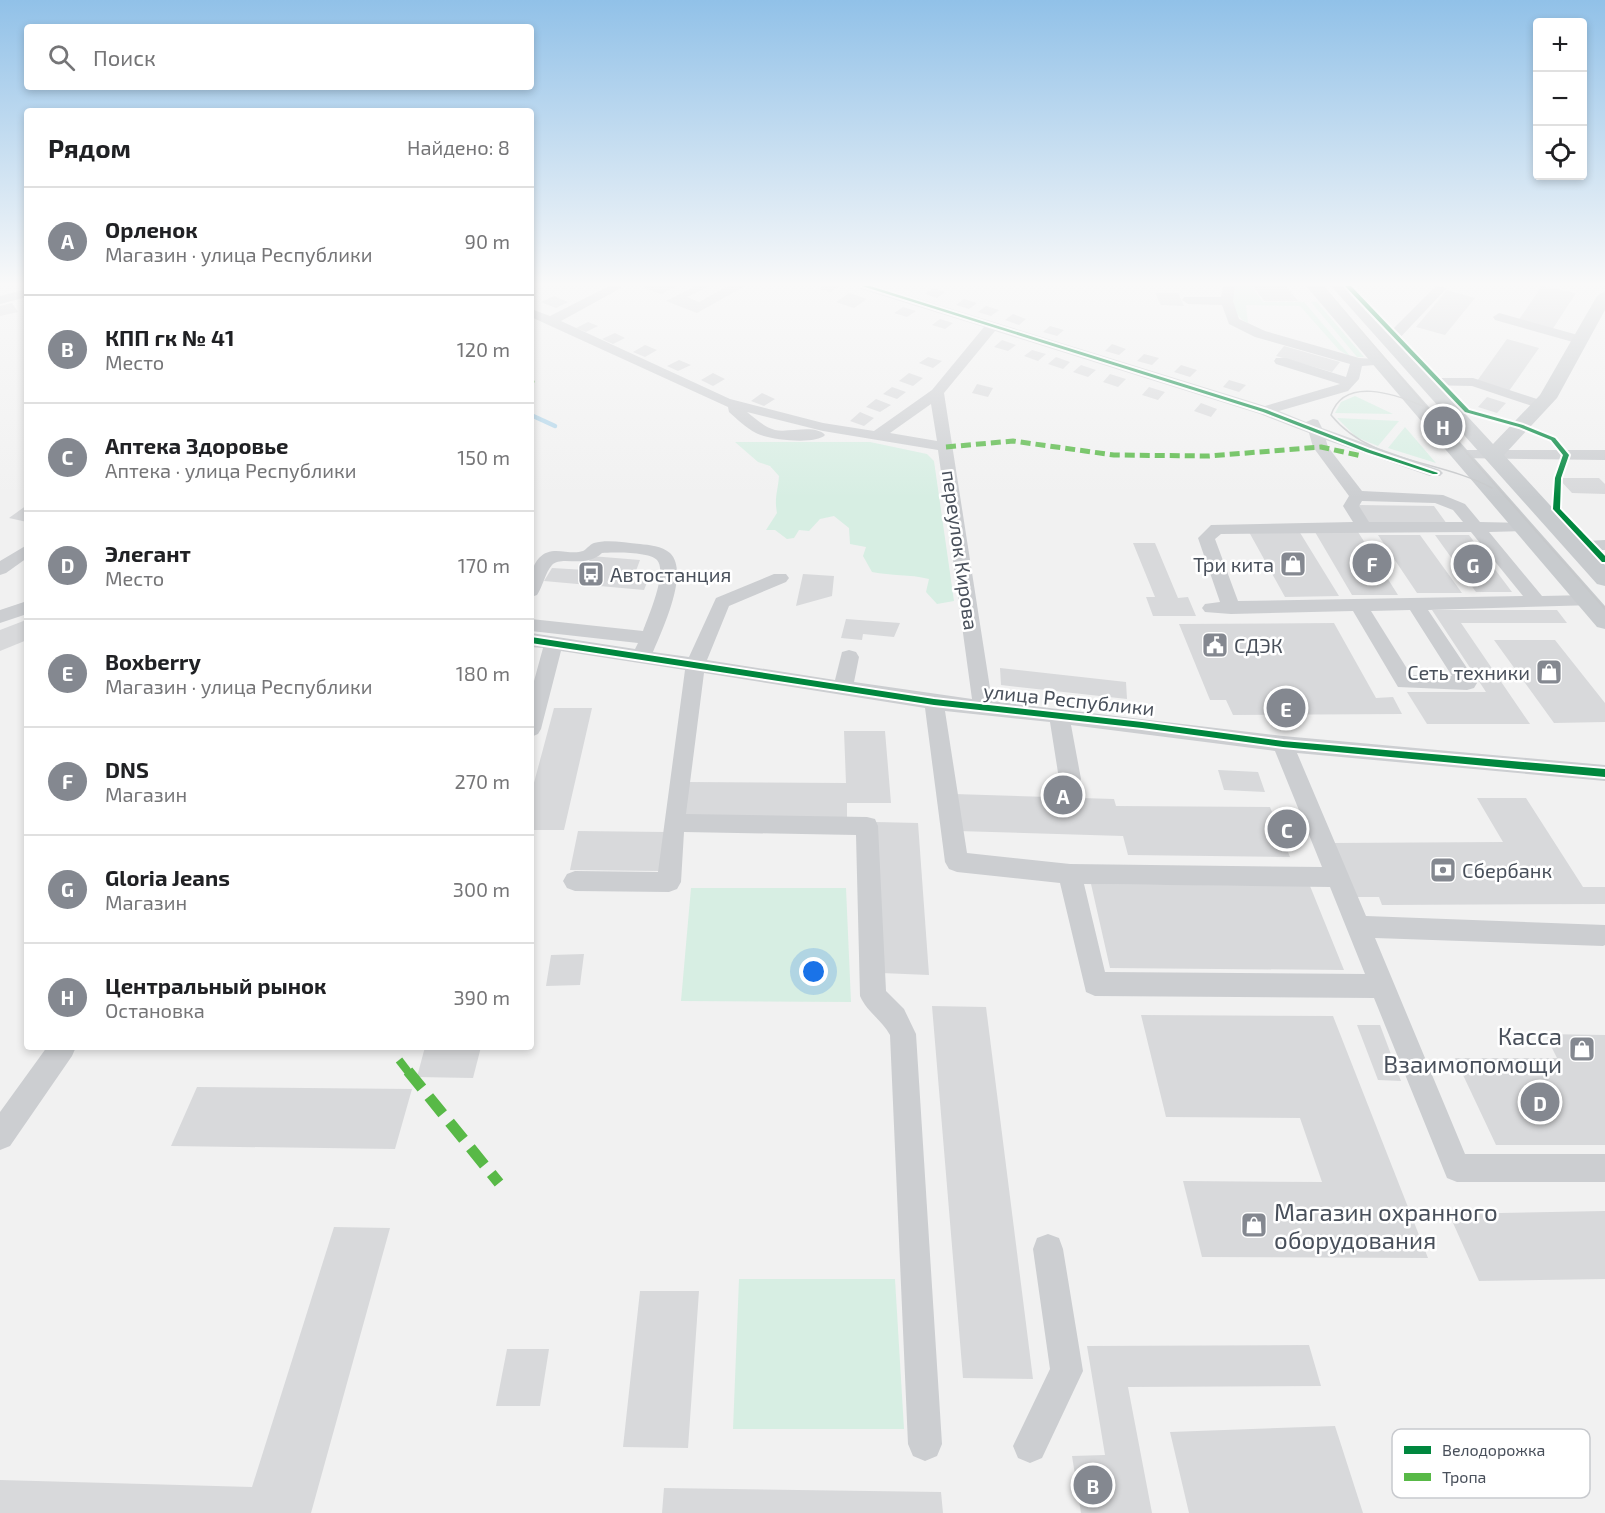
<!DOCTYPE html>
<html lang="ru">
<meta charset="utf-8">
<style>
:root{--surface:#fff;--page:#f2f2f2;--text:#202124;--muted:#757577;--line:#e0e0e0;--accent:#848890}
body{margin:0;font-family:"Exo 2",sans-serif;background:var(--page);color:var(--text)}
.controls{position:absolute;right:18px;top:18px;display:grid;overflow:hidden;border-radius:6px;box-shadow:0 3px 9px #0003}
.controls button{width:54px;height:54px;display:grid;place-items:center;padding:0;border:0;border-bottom:2px solid var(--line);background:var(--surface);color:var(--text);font:30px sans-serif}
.you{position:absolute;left:814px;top:972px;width:21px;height:21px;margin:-15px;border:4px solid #fff;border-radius:50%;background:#1a73e8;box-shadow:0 0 0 9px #1a73e833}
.badge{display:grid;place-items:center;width:39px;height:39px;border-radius:50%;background:var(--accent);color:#fff;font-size:20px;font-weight:700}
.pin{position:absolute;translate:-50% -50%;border:3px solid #fff;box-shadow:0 2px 6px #0006}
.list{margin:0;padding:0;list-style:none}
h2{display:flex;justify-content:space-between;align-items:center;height:78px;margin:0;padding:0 24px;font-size:26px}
h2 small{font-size:20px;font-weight:400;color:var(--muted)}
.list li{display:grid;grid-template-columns:39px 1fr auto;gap:18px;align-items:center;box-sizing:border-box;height:108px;padding:0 24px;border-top:2px solid var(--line)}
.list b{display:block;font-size:22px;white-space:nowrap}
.list p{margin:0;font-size:20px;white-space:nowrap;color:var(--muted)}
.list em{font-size:20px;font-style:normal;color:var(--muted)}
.icon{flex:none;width:33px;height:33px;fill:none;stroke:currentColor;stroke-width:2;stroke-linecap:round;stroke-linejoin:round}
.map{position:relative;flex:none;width:1605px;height:1513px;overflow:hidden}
.search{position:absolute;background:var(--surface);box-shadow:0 3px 9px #0003;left:24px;top:24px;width:510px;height:66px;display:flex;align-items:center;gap:15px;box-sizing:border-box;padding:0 21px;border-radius:6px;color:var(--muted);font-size:22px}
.panel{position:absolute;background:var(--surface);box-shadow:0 3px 9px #0003;left:24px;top:108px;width:510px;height:942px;border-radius:6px}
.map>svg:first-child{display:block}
.green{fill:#d7eee3}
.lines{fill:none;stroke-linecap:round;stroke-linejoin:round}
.stream{stroke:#afd4e9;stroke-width:4.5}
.building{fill:#d8d9db}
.minor{fill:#ccced1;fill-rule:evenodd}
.major{fill:#c8cbce;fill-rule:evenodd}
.tram{stroke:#c6c8ca;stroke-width:1.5}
.quiet-far2{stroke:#58b947;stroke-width:5;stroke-dasharray:10 5;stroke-linecap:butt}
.quiet-far1{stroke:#58b947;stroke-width:8;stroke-dasharray:16 8;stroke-linecap:butt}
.quiet{stroke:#58b947;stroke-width:11;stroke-dasharray:22 11;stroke-linecap:butt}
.cycleway-casing{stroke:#fff;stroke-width:4}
.cycleway{fill:#00873e;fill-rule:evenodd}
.labels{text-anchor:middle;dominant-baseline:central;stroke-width:5;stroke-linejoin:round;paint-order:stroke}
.street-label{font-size:20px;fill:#49505b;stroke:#fff}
.poi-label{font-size:20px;fill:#49505b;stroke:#fff;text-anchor:start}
.near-poi-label{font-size:24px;fill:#49505b;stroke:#fff;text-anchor:end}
.key{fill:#fff;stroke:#c8cace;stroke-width:1.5}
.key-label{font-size:16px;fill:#49505b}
</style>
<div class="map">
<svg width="1605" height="1513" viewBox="0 0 1605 1513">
<rect width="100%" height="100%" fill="#f1f1f1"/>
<path class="green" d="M1233 286H1251L1263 302H1304L1351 357 1339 350 1300 306 1246 305 1248 323 1266 332C1240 320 1230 317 1233 286Z
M1311 302H1317L1364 357H1357Z
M1355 396 1393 414 1335 413 1341 402Z
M1337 418 1399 421 1378 446 1356 437Z
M1405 427 1436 463 1388 448Z
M735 442H870L927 454 934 461 954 601 937 604 926 592 929 579C909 574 892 576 872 572L863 556 866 547 850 544 849 528 834 516 820 519 809 531 799 530 794 538 787 539 775 530H766L777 513C774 498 778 491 779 476L770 466 758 462Z
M691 888H846L851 1002 681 1001Z
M739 1279H895L904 1429H733Z"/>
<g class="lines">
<path class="stream" d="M531 415 555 426"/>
</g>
<path class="building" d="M647 286H677L661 294 644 288Z
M695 286H710L687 297 699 302 728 286H745L697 313 666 301Z
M823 286H836L839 287 830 292 819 289Z
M1253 286H1286L1298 301H1264Z
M1542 286 1576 293 1552 330 1518 321Z
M933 288 945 292 937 298 925 294Z
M1447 290 1475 298 1445 335 1416 327Z
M849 293 867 299 854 308 836 302Z
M1155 293H1178L1184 306 1161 305Z
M554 296 568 302 556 308 541 302Z
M964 299 977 303 969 309 956 305Z
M12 303 18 312 0 316V306Z
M986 306 999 310 991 316 978 312Z
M903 307 916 311 907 317 894 313Z
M1013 314 1026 319 1019 325 1005 320Z
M940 319 953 323 945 329 932 325Z
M588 322 598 326 586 332 576 328Z
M1050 326 1064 330 1057 336 1043 332Z
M615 333 625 338 613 344 602 339Z
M1507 339 1539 348 1509 391 1477 381Z
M1002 340 1016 345 1008 351 994 347Z
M1112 344 1126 349 1119 355 1105 351Z
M645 345 657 350 645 357 633 352Z
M1284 346 1340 362 1332 372 1276 356Z
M1032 350 1046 354 1038 361 1024 356Z
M1144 354 1159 358 1152 365 1137 361Z
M928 357 942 361 933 368 919 363Z
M1056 357 1070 362 1063 369 1048 364Z
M679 360 691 365 678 371 667 366Z
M1081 365 1096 370 1088 377 1073 372Z
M1181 365 1197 370 1190 377 1174 372Z
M713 373 725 379 713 386 701 380Z
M909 373 923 378 913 386 899 381Z
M1110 374 1126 379 1118 387 1103 382Z
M1229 380 1246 385 1239 392 1223 387Z
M977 384 993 388 988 397 972 393Z
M892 387 906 392 897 399 883 394Z
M1149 387 1165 392 1158 400 1142 395Z
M762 393 775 399 764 406 751 401Z
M1487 397 1506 403 1497 413 1478 407Z
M876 399 891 405 880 412 866 407Z
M1201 403 1217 409 1211 417 1194 411Z
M860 412 874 418 864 426 850 421Z
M1558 478H1599L1605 484V494L1572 493Z
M27 505V522L9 518Z
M1357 505 1434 506 1447 524 1369 523Z
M1299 531 1339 596 1285 597 1249 532Z
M1315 532H1358L1398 595H1352Z
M1378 535H1420L1462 593H1417Z
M1435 535H1469L1512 592H1476Z
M1133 543H1155L1178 598 1188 597 1196 616H1153L1146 597H1155Z
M591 556 640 560 633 579 648 580 644 590 544 581 552 568 586 570Z
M803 574 834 576 832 596 796 606Z
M1432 610H1557L1567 623H1461L1530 724H1427L1407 692H1486Z
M846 619 900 623 894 637 863 634 862 640 841 638Z
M26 620 27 640 0 651V630Z
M1334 623 1376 698 1393 697 1402 714 1233 715 1226 700H1210L1179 624Z
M1494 640H1555L1605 703V722L1554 723Z
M1000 668 1126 682 1127 699 1001 685Z
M554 708H592L564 830H531V794Z
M844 731H885L891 803H847V819L683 818 687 782 846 783Z
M1218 770 1258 772 1265 792 1224 790Z
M954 794 1114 799 1116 806 1270 807 1290 857 1128 855 1123 836 957 831Z
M1477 798H1526L1583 887H1605V904L1382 905 1379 897H1356L1331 843 1503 842Z
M876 822 918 823 929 975 881 973Z
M578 831 665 832 659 871 570 870Z
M1091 884 1310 886 1344 970 1110 968Z
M584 954 580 985 546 986 551 955Z
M932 1006 986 1007 1033 1379 963 1378Z
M1141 1015 1333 1016 1428 1258 1202 1257 1183 1181 1322 1182 1300 1118 1166 1117Z
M1357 1025H1380L1401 1081 1378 1080Z
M1545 1034 1605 1035V1145H1496L1455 1058H1557Z
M425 1047H481L473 1078 417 1077Z
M197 1087 412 1089 395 1149 171 1146Z
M1605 1211V1279L1479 1281 1449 1214Z
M334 1227 390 1228 311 1513H0V1480L252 1487Z
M640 1291H699L688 1448 623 1447Z
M1309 1345 1321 1386 1128 1387 1152 1513H1081L1072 1456 1105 1455 1087 1346Z
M507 1349H549L540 1406H496Z
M1335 1426 1363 1513H1189L1170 1432Z
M664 1488 941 1492 943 1513H662Z"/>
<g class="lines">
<path class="minor" d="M609 286H621V288L561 321 730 399 823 423 874 431 932 390 984 327 861 289 859 286H877L1265 406 1340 384 1276 364 1274 361 1276 358H1286L1346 377 1350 364 1255 337 1229 324 1222 305 1188 304 1182 300 1184 297H1221L1223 286H1235L1233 301 1239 319 1265 331 1359 358 1375 359 1377 362 1375 365 1362 366 1359 379 1348 391 1279 411 1306 422 1313 419 1318 420 1322 428 1440 470 1443 473 1440 476H1430L1326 440 1328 447 1362 491 1443 495 1465 504 1480 522 1529 523 1531 527 1529 531 1489 532 1542 596 1588 595 1594 597 1597 601 1594 605 1428 610 1477 683 1474 688 1467 690 1398 687 1353 611 1231 614 1205 612 1202 608 1205 604 1220 602 1198 538 1211 525 1353 522 1343 506 1349 496 1313 447 1309 433 1260 414 995 331 944 393 992 701 1283 736 1605 765V781L1297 753 1366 916 1605 925V945L1603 946 1375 938 1465 1154H1605V1182H1457L1447 1178 1374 998 1095 996 1086 992 1060 883 957 872 949 869 945 862 925 708 704 673 686 814 867 817 875 819 878 826 886 991 904 1009 916 1034 942 1444 937 1456 925 1461 913 1456 908 1444 890 1035C882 1020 867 1012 860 996L856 835 684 832 681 882 677 889 669 892 575 891 567 888 563 881 567 874 575 871 658 872 685 670 561 651 541 729 538 734 531 737V692L543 648 531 647V633L635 649 638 643 531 631V619L643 631C648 617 668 572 657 560 650 552 613 552 602 553 585 569 562 555 552 565 545 573 543 586 537 595L531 597C531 583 529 569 539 558 552 544 569 556 583 551 587 549 589 545 594 543 608 539 625 543 640 544 649 545 662 546 670 553 690 572 662 630 653 652L689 657 716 598 774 574H786L789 578 786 582 729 606 707 660 835 680 842 652 849 650 856 652 859 657 854 682 972 699 938 450 823 431 747 412C756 419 764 427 775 430 789 433 815 424 825 435 816 445 768 440 756 433 746 428 737 419 729 412L728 407 531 317V309L550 316ZM931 404 937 441 890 433ZM1362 501 1435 503 1453 510 1463 522H1369L1359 506ZM1471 532 1523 596 1238 601 1215 539 1221 534ZM1410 610 1452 676 1411 675 1371 611ZM945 711 1050 722 1059 779 1062 785 1070 788 1078 785 1081 779 1071 725 1275 751 1322 867 1070 864 967 853ZM1084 884 1330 887 1365 974 1105 972Z
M1436 286 1447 288 1394 344H1384L1382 341 1384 338Z
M27 289V297L0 304V296Z
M1499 313 1585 337 1586 340 1580 344 1495 320 1493 317Z
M1427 378H1473L1546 402 1548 405 1541 409 1472 386 1422 385 1420 382 1422 379Z
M1461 450H1605V460L1456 458 1453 455 1456 452Z
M1605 540V550H1569L1567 546 1569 542Z
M27 545V558L6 573 0 575V561Z
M27 601V614L0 623V610Z
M47 1047H76L72 1056 10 1146 0 1150V1112Z
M1048 1234 1059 1238 1063 1249 1083 1371 1042 1458 1030 1463 1018 1458 1013 1446 1050 1369 1033 1249 1037 1238Z"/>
<path class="major" d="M1306 286H1322L1605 606V629L1597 627Z
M1331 286H1347L1493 444 1540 395 1597 296 1605 291V310L1557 398 1504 455 1605 565V586L1597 584Z"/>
<path class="tram" d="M1323 286 1427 408 1605 609
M1423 406C1395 394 1344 376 1331 415 1369 463 1441 460 1492 488"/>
<path class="quiet-far2" d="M531 381 534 380
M946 447 1013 441 1114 455 1209 456 1321 447 1362 456"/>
<path class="quiet-far1" d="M399 1060 409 1073"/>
<path class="quiet" d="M408 1071 499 1183"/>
<defs>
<path id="cycleway" d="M862 286H870L1267 410 1370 450 1438 473 1437 474H1433L1366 452 1263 412Z
M1345 286H1351L1469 410 1523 425 1555 438 1569 455 1561 478 1560 509 1605 556V562H1602L1553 509 1555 478 1563 455 1551 440 1519 427 1465 412Z
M531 637 934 699 1142 722 1283 741 1605 769V777L1283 747 1142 728 934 705 531 643Z"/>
</defs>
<use href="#cycleway" class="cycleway-casing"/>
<use href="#cycleway" class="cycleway"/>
</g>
<linearGradient id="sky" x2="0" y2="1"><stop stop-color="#91c1e8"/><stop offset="0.57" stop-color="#f9f9f9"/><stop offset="1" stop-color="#f9f9f9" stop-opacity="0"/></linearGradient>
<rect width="1605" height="498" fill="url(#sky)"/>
<defs>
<symbol id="shop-square" viewBox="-11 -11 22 22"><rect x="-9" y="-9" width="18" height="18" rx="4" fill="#848890" stroke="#fff"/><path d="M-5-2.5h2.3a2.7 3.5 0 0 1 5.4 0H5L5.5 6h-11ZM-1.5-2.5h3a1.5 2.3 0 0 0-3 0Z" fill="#fff"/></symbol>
<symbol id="bus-square" viewBox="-11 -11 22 22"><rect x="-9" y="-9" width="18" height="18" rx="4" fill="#848890" stroke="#fff"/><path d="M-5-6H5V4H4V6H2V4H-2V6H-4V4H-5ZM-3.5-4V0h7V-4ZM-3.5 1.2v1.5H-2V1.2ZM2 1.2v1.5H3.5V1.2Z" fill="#fff"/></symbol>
<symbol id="civic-square" viewBox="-11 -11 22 22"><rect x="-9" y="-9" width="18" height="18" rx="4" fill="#848890" stroke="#fff"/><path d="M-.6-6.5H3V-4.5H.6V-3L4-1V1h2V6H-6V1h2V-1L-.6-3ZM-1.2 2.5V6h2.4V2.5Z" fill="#fff"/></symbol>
<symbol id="bank-square" viewBox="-11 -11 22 22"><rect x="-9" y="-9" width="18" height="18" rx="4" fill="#848890" stroke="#fff"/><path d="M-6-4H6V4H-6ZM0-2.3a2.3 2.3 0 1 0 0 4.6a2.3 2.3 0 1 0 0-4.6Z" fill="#fff"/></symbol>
</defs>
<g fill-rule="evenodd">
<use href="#shop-square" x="1278" y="549" width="30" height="30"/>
<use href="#bus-square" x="576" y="559" width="30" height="30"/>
<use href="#civic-square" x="1200" y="630" width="30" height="30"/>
<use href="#shop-square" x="1534" y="657" width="30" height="30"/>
<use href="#bank-square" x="1428" y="855" width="30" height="30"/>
<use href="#shop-square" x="1567" y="1034" width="30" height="30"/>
<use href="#shop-square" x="1239" y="1210" width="30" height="30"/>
</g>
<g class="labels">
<g class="street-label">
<text transform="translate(961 550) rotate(82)">переулок Кирова</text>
<text transform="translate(1069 699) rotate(6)">улица Республики</text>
</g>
<g class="poi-label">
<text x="1274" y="564" text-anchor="end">Три кита</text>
<text x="610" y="574">Автостанция</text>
<text x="1234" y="645">СДЭК</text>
<text x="1530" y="672" text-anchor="end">Сеть техники</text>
<text x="1462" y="870">Сбербанк</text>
</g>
<g class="near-poi-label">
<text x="1562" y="1035">Касса<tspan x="1562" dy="28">Взаимопомощи</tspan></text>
<text x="1274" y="1211" text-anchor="start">Магазин охранного<tspan x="1274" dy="28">оборудования</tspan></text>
</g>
</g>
<rect x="1392" y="1429" width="198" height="69" rx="9" class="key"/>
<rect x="1404" y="1446" width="27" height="8" fill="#00873e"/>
<rect x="1404" y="1473" width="27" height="8" fill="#58b947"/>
<g class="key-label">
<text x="1442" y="1456">Велодорожка</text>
<text x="1442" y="1483">Тропа</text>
</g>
</svg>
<div class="controls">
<button>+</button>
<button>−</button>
<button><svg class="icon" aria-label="locate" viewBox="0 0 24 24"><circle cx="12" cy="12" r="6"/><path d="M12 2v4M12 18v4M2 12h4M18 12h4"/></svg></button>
</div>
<div class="you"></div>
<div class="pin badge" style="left:1063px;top:795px">A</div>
<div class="pin badge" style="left:1093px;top:1485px">B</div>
<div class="pin badge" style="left:1287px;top:829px">C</div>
<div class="pin badge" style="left:1540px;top:1102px">D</div>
<div class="pin badge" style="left:1286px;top:708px">E</div>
<div class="pin badge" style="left:1372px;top:563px">F</div>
<div class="pin badge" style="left:1473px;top:564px">G</div>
<div class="pin badge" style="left:1443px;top:426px">H</div>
<div class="search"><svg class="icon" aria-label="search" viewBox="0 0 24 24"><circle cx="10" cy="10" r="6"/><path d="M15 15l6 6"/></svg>Поиск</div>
<section class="panel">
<h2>Рядом<small>Найдено: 8</small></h2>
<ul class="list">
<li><span class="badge">A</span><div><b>Орленок</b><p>Магазин · улица Республики</p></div><em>90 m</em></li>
<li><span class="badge">B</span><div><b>КПП гк № 41</b><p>Место</p></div><em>120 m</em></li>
<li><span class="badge">C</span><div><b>Аптека Здоровье</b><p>Аптека · улица Республики</p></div><em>150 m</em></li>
<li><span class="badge">D</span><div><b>Элегант</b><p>Место</p></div><em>170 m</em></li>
<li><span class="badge">E</span><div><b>Boxberry</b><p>Магазин · улица Республики</p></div><em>180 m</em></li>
<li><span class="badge">F</span><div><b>DNS</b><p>Магазин</p></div><em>270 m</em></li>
<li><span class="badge">G</span><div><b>Gloria Jeans</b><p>Магазин</p></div><em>300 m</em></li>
<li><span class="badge">H</span><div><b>Центральный рынок</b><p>Остановка</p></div><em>390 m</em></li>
</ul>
</section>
</div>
